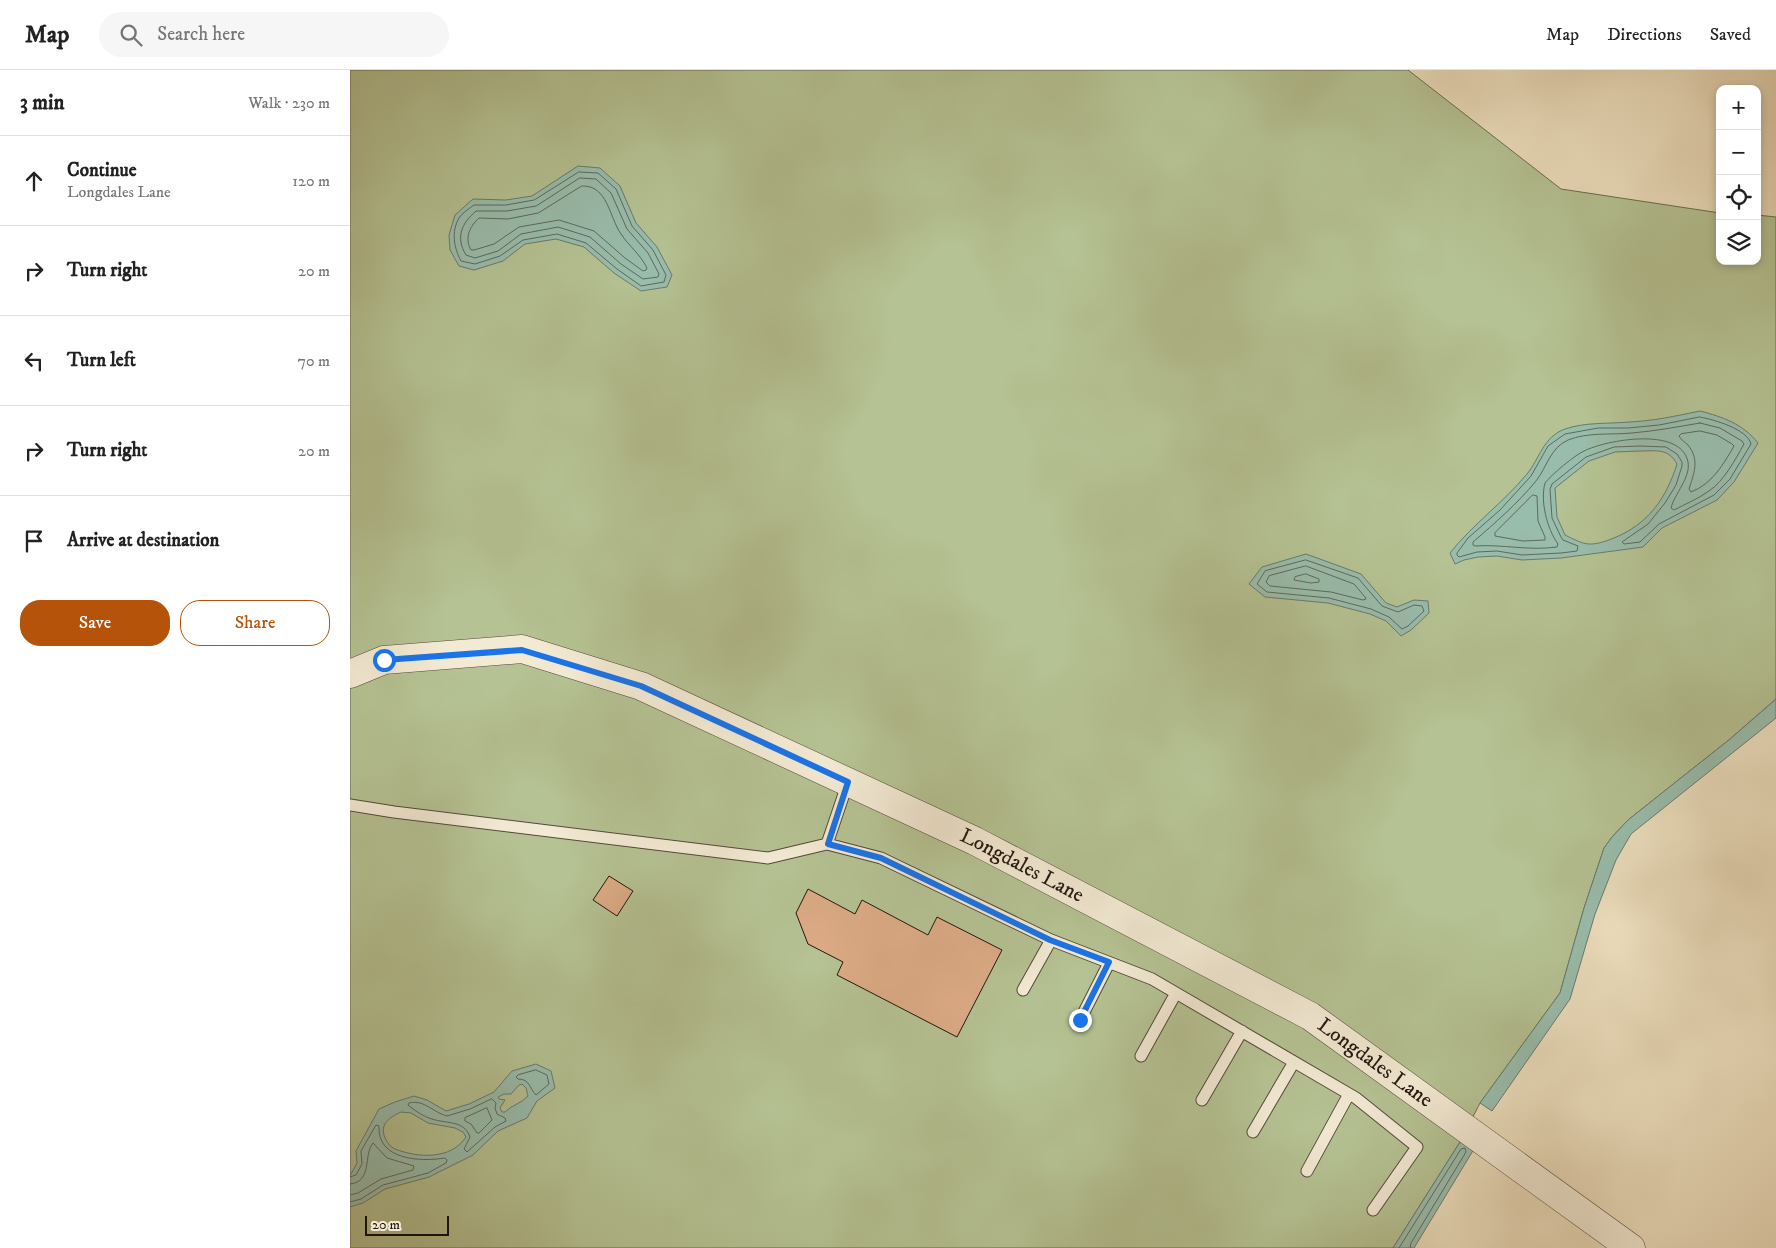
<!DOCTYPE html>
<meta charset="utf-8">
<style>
:root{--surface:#fff;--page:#f6f6f6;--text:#222;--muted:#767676;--line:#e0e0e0;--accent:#b45309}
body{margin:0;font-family:"IM FELL DW Pica",serif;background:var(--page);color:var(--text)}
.controls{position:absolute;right:15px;top:15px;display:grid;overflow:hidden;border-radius:10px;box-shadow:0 2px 8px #0003}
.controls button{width:45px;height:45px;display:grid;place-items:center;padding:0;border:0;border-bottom:1px solid var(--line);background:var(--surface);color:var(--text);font:25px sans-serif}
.scale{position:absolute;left:15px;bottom:12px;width:84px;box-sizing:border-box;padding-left:5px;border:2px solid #21160e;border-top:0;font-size:14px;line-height:18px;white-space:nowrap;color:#21160e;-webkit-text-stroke:4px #f3ead4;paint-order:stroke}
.stop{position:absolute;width:15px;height:15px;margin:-11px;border:4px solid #1a73e8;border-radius:50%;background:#fff}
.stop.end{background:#1a73e8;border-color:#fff;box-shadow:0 1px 5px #0008}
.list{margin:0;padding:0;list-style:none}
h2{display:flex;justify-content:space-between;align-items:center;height:65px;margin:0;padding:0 20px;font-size:21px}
h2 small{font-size:16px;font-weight:400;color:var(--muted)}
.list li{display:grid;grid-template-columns:32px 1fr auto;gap:15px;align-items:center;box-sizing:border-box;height:90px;padding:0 20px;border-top:1px solid var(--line)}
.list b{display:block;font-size:19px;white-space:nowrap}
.list p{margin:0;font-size:16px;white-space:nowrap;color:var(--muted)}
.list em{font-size:16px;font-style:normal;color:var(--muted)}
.actions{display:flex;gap:10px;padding:15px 20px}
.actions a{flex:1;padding:11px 0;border:1px solid var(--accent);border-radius:20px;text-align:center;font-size:18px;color:var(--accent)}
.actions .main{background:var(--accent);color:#fff}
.icon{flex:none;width:28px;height:28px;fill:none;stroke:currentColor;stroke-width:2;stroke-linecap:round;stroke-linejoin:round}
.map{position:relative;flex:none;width:1426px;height:1178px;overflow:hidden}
header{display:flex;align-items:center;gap:30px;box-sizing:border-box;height:70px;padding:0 25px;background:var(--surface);border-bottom:1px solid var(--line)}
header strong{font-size:24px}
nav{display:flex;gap:28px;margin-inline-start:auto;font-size:18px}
.search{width:350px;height:45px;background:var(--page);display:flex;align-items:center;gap:12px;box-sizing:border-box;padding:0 18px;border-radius:28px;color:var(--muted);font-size:19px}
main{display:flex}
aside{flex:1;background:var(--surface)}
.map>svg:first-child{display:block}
.green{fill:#b5c293;stroke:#6b6c50}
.water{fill:#99bdac;stroke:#697a6d;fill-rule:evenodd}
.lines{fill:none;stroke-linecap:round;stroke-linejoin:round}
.shore{stroke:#5d6a5d;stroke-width:1}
.building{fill:#dcab86;stroke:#21160e}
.service-casing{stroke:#54483a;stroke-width:13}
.tertiary-casing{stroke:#54483a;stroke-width:29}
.service{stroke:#f3ead4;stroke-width:11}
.tertiary{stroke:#f3ead4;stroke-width:28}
.route{stroke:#1a73e8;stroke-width:6}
.labels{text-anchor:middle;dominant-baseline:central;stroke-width:4.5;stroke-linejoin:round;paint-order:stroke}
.street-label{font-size:21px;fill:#21160e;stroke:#f3ead4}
</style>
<header>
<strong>Map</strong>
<div class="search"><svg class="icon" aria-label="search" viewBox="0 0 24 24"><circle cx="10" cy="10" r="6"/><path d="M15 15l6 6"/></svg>Search here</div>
<nav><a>Map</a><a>Directions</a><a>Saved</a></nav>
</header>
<main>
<aside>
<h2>3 min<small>Walk · 230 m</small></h2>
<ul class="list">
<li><svg class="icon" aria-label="ahead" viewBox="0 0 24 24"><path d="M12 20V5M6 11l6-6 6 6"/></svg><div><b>Continue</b><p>Longdales Lane</p></div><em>120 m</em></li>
<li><svg class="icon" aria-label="right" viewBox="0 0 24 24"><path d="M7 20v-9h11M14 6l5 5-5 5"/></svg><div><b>Turn right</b></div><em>20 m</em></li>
<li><svg class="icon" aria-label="left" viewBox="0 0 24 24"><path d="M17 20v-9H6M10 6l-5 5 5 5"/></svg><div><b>Turn left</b></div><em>70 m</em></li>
<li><svg class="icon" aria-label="right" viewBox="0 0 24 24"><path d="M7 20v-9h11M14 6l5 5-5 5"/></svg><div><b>Turn right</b></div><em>20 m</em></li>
<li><svg class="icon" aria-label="arrive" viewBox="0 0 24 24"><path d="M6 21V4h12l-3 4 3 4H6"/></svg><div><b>Arrive at destination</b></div></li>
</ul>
<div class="actions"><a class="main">Save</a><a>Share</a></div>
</aside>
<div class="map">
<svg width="1426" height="1178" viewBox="0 0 1426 1178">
<rect width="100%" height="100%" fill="#ecdebd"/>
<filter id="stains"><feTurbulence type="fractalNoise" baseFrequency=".004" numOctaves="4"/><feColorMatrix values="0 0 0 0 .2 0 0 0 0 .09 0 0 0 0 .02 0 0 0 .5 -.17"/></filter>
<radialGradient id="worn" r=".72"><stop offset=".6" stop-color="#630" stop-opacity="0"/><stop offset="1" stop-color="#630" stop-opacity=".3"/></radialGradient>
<path class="green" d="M0 0H1058L1211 119 1370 143V191H1407V145L1426 147V629L1380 669 1278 750 1262 767 1254 778 1234 838 1210 923 1130 1033 1110 1072 1043 1178H0Z"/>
<path class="water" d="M228 96 250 98 270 116 286 153 307 177 322 205 317 217 291 221 264 203 234 177 206 169 175 174 153 191 124 200 109 196 100 180 99 165 105 145 123 129 156 130 182 126Z
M1350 341C1373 347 1393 354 1408 373L1384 412 1367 430 1312 458 1293 477 1211 488 1172 490 1147 486 1128 487 1114 490 1105 494 1100 483C1123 454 1153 433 1177 404 1190 388 1193 367 1215 359 1236 352 1257 354 1279 352 1303 351 1326 346 1350 341ZM1290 381C1307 381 1318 378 1327 394 1316 429 1298 454 1264 468 1254 472 1243 476 1233 473 1227 471 1221 468 1215 465L1207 447 1205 418 1239 391 1265 382Z
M956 484 1011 504 1036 533 1047 537 1064 530 1078 531 1079 543 1061 560 1051 566 1036 551 1020 544 978 533 915 527 899 514 912 497Z
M1426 629V648L1281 764 1266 790 1245 844 1220 929 1142 1041 1130 1033 1210 923 1234 838 1254 778 1262 767 1278 750 1380 669Z
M186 994 201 1001 205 1018 187 1031 177 1048 148 1061 123 1085 79 1107 35 1119 13 1133 0 1137V1106L7 1093 6 1081 29 1039 45 1032 64 1026 77 1030 96 1041 119 1034 144 1022 162 1001ZM172 1014 176 1018 178 1026C172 1033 162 1035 155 1042H152L150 1038 155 1030 149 1029 148 1027 154 1024H161L169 1015ZM51 1042 61 1043 78 1053 105 1058 113 1062 116 1067C101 1090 68 1088 45 1079 40 1077 37 1072 35 1068 29 1054 40 1047 51 1042Z
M1110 1072 1118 1074 1124 1079 1064 1178H1043Z"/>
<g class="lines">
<path class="shore" d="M229 102 248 103 266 119 282 156 303 180 316 205 314 212 291 216 267 199 236 173 207 164 173 170 150 186 125 194 111 191C104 178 101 162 109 148 112 143 120 138 124 135H156L184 130Z
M230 108 246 109 261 123 277 159 298 183 309 204 308 207 293 209 271 194 240 167 208 157 171 164 148 181 125 188 116 185C105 167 112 153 126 141H157L186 136Z
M232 116C258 115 259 147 271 164 279 176 290 184 297 198L296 200 293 201 275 188 244 161 209 150 169 157 144 174 124 180H121C114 168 120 156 129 148L158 149 188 143Z
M1350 347C1365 350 1397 359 1401 374L1380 409 1364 425 1309 454 1290 472 1274 474 1272 472 1298 454 1315 433 1326 415 1332 396V392L1327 384 1316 377 1290 376 1264 377 1236 387 1202 414 1200 419 1202 448 1211 467 1213 470 1228 476 1227 481 1211 483 1172 485 1147 481 1127 482 1109 487 1107 485V483L1118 468 1150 440 1181 406 1198 376 1215 364 1248 358H1278L1309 355Z
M1350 353 1370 358 1392 371 1394 374C1385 390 1374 411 1359 421 1348 429 1335 434 1324 440L1321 438C1324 425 1341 407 1338 392 1331 356 1256 370 1234 381 1225 385 1201 405 1195 413 1190 431 1197 459 1208 474L1207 477C1179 481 1152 474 1125 476L1123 475V472C1145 453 1167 434 1186 411 1197 397 1200 378 1218 370 1238 362 1261 365 1282 363 1305 361 1327 357 1350 353Z
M1350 361 1367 365 1382 374 1384 376C1373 395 1362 414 1341 422L1339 419C1344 403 1350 390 1338 375 1335 372 1331 370 1329 366L1331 364Z
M1183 425 1187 426 1188 451 1195 467V470L1173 471 1145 466V463Z
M956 490 1008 508 1032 536 1048 542 1064 535 1072 536 1074 541 1058 556 1052 559 1039 547 1021 539 979 528 917 522 907 514 915 501Z
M956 496 1004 514 1015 527 1016 529 1013 530 981 522 920 516 916 512 919 506Z
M956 504 969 509V512L961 513 944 510 945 507Z
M186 1000 197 1005 199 1014 186 1025C179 1018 180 1009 168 1009L166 1007 168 1005Z
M142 1029 146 1033 145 1038 147 1044 155 1048 156 1051 145 1057 117 1082 114 1079 120 1067C114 1050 97 1054 82 1049 74 1047 64 1040 58 1035L59 1033C74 1029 84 1043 97 1046L120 1039Z
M137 1038 142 1050 129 1063H127L121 1054 115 1051V1048Z
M0 1107 6 1105 12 1094 11 1081 26 1055 29 1056C27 1090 70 1092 95 1088L97 1090 96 1093 78 1103 33 1115 11 1129 0 1132
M0 1114C23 1112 13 1085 23 1073L37 1088 64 1096 63 1100 31 1109 8 1123 0 1125
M1049 1178 1111 1079 1115 1078 1116 1082 1061 1173 1060 1178"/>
</g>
<path class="building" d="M259 806 283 821 267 846 243 830Z
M458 819 505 844 512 830 578 865 587 847 652 880 607 967 487 905 493 892 458 874 446 843Z"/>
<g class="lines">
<defs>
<path id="service" d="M498 712 477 774 531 788 701 870 802 909 1006 1028 1067 1077 1023 1140
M0 735 44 742 418 788 477 774
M673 920 701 870
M730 950 759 893
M791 986 826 923
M852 1030 892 961
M903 1062 944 992
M957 1101 999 1024"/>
<g id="tertiary">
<path id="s1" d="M0 604 34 590 172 579 291 616 625 771 960 946 1281 1178"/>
</g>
</defs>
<use href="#service" class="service-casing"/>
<use href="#tertiary" class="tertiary-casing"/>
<use href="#service" class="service"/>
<use href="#tertiary" class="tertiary"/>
</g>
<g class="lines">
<path class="route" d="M34 590 172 580 291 616 498 712 478 774 531 788 700 870 759 892 730 950"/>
</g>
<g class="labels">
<g class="street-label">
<text stroke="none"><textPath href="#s1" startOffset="721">Longdales Lane</textPath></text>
<text stroke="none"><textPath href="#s1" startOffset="1126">Longdales Lane</textPath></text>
</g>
</g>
<rect width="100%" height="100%" filter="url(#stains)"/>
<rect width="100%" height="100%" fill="url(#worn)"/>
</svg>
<div class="controls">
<button>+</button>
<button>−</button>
<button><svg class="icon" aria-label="locate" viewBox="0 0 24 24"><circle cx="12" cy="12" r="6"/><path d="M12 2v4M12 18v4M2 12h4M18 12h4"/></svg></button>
<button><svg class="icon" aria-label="layers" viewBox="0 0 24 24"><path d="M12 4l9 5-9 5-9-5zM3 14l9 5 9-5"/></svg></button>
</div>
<div class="scale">20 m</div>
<div class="stop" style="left:34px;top:590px"></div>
<div class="stop end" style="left:730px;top:950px"></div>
</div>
</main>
